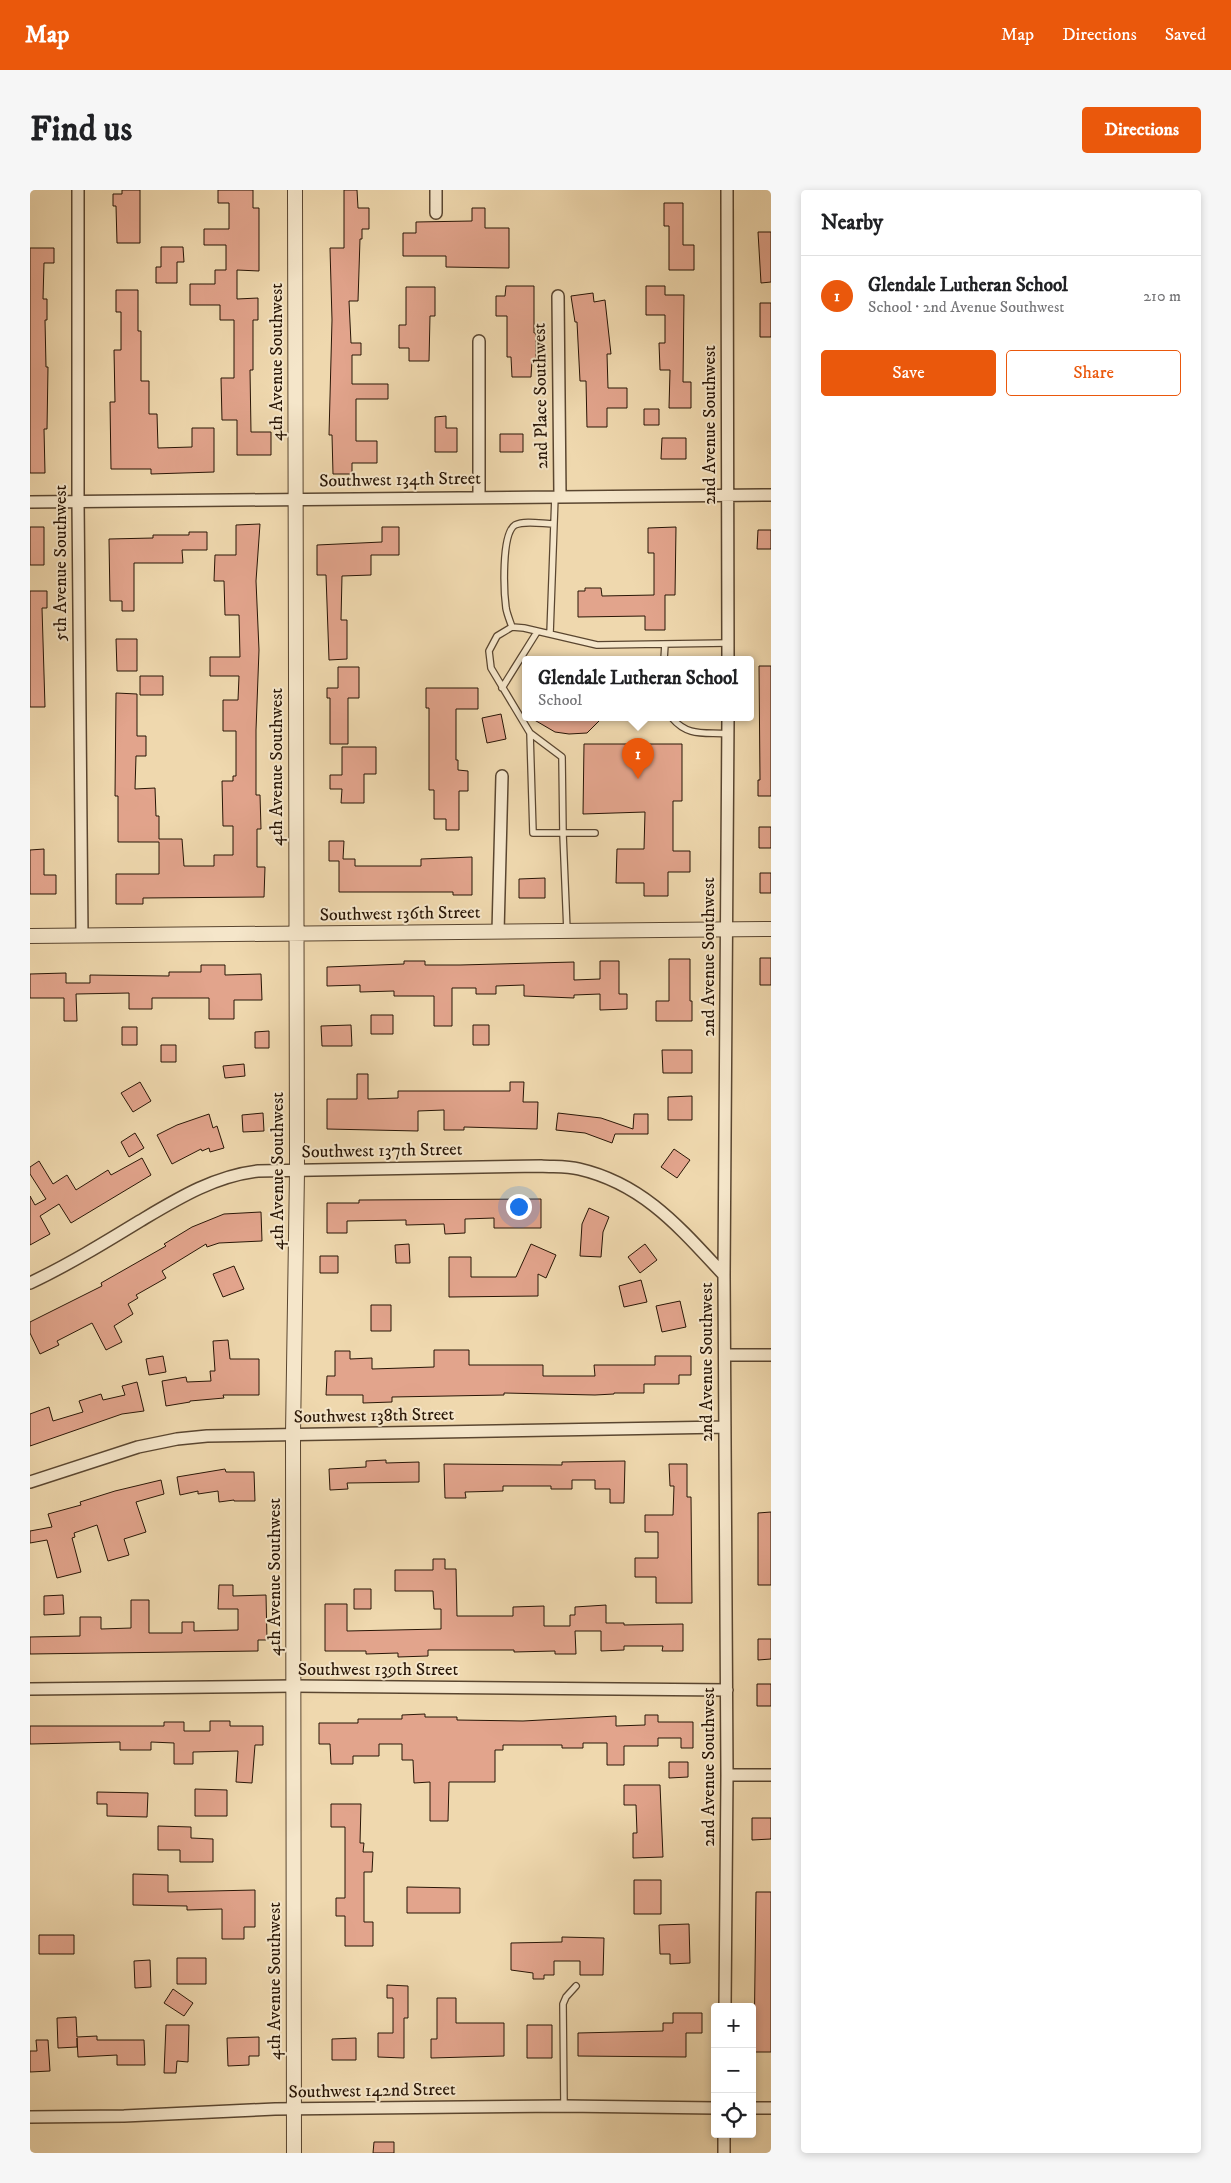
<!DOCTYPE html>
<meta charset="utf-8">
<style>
:root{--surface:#fff;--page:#f6f6f6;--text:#202124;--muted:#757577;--line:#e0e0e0;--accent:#ea580c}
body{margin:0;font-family:"IM FELL DW Pica",serif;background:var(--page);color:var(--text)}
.controls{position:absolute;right:15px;bottom:15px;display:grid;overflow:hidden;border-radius:5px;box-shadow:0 2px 8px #0003}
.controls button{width:45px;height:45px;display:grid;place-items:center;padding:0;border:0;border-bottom:1px solid var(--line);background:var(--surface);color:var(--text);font:25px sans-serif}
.you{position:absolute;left:488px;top:1016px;width:18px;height:18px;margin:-12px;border:4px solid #fff;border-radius:50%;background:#1a73e8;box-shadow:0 0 0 8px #1a73e833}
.badge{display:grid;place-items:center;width:32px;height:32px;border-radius:50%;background:var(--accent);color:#fff;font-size:16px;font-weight:700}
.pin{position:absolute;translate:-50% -41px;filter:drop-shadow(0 1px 2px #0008)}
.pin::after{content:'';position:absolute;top:26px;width:18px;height:15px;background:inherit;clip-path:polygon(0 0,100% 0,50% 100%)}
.popup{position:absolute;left:492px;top:466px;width:232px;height:65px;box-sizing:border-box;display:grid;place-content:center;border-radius:5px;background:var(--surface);filter:drop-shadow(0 1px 4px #0005);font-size:16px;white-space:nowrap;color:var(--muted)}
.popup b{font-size:19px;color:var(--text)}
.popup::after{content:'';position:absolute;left:50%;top:100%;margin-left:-10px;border:10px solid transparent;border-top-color:var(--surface)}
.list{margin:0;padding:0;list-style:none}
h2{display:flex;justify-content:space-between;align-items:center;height:65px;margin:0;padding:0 20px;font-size:21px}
h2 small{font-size:16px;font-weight:400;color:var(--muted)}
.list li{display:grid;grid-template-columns:32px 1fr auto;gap:15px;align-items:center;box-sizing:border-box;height:80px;padding:0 20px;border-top:1px solid var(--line)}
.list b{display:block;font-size:19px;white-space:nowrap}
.list p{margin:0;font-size:16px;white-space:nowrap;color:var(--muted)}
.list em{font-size:16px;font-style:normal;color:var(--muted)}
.actions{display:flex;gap:10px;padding:15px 20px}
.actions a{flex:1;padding:11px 0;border:1px solid var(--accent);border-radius:5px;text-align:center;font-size:18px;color:var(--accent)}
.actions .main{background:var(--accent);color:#fff}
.icon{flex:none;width:28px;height:28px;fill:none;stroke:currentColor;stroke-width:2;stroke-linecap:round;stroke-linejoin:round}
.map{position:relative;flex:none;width:741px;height:1963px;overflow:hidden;border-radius:5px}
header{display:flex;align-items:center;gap:30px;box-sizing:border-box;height:70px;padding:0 25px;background:var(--accent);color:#fff}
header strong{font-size:24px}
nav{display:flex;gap:28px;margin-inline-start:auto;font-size:18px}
.intro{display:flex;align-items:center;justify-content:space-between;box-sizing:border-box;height:120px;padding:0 30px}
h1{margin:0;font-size:35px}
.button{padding:12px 22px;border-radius:5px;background:var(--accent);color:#fff;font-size:18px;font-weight:700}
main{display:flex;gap:30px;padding:0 30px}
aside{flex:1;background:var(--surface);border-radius:5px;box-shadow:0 2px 8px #0003}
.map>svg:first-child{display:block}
.building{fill:#e2a48c;stroke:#291606}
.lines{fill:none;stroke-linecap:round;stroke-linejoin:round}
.service-casing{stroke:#5a4630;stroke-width:8}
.minor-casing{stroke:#5a4630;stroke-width:14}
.tertiary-casing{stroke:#5a4630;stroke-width:16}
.service{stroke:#f5e6ca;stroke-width:5.5}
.minor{stroke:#f5e6ca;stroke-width:11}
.tertiary{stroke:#f5e6ca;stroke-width:14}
.labels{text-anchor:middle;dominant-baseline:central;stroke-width:4;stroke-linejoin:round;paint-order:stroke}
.street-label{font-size:18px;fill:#291606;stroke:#f5e6ca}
</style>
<header>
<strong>Map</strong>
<nav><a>Map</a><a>Directions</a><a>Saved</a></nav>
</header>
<div class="intro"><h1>Find us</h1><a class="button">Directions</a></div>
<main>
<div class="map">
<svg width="741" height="1963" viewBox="0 0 741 1963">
<rect width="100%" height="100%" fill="#efd8ae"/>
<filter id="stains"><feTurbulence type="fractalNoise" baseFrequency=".004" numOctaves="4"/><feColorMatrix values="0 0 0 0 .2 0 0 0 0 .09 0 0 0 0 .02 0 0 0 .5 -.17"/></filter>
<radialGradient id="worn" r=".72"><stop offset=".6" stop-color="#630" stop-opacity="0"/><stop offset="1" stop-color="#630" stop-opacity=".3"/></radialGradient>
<path class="building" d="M92 0H110V53H87L86 16H83V4H92Z
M188 0H223V18H229V81L207 80V109L228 108V130H223V180H220L221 242H241V265H207V230H192L191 188H204V130H190V115H160V94H185V80H196V55H174V39H199V13H188Z
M314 0H327L328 18H339V39H332V49H330L328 111H319L321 153H331V165H322V194H358V209H326V251H347V273H322V284H303L302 245H299L302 130 300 58H314Z
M634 13H653V55H664V80H639V36H634Z
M442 18H455V38H479V78L416 77V66H373V43H386V32L442 31Z
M728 42H741V92L731 93Z
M131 57H153L154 72H147V93H126V77H131Z
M0 58H24V73H14L13 109H17V130H15L16 177H18L17 239H14L15 283H0Z
M476 96H504V143H506V170H502L501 187H482L481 167H477V126H466V106H475Z
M616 96H635V105H654L653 192H661V218H639L640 180H630L629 153H635V125H616Z
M376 97H405V126H400L399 171H379V158H369V135H376Z
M86 100H108V141H111V191H119V224H127L128 258 162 257V238H184V282L121 284V279H81L80 212H85L84 160H91V122H86Z
M563 103 564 112 575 110 581 164H577L578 198H597V218H577V237H557L556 191H550L547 132H545L541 106Z
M730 113H741V147H730Z
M614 219H629V235H614Z
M416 226V238H427V262H405V227Z
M470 244H493V262H470Z
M632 248H656V269H631Z
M230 334 226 391 229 460 226 540V605H230L231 639H227V677H235L234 707 113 708V714H86V684H129V652H88V606H85L86 503 107 504V546H116V566H106L105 599 125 598 126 626H129V649H152L154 676H184V665H203V636H193L192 591H203V586H206V541H193V510H208L209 486H180V467H210L209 425H195L194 391H184L185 365H206V335Z
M0 337H14V375H0Z
M352 337H369V365H341V385L312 386 311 430H317V469L299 470 296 385H287V355L352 352Z
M646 337 645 405H635V440H615V426L548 427V401H555V398H571L572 406 624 405V363H618V338Z
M728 340H741V359H727Z
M159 342H177V360H152L153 373H104V421H92V411H80L79 349 123 348V345H159Z
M0 401H17V418H12L15 517H0Z
M86 449H107V481H87Z
M729 476H741V606H728V590H730Z
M308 477H329V508H318V554H300V508H297V498H308Z
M110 486H133V505H110Z
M396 498H448V519H426V570H428V580L438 581V601H429V640H416V629H404V600H399V518H396Z
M471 524 476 549 457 553 452 528Z
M501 528H572L557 543 539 544 525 542Z
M554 554H652V611H643V661H660V682H638V706H614V693H586L587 659H614L615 622 553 624Z
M312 557H346V584H334V613H311L312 599H300V585H312Z
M729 637H741V658H729Z
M299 651H314L313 669H325V676H391V669L442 667V705H423V702H309V671H299Z
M14 659V685H26V704H0V660Z
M730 683H741V703H730Z
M515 688V708H489V689Z
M730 768H741V795H730Z
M639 769H660V811H662V831H626V811H639Z
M374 771H395V775H430L544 772V790L570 789V771H589V804H597V819L570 820V804L544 805V808L494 806V795L466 796V804H446V798H422V836H404V806H364V801L330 802V795L297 796V777L374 774Z
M171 775H195V785L231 784 232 810H204V829H179V808H122V819H99V803L46 804 47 831H34V808H0V784L36 783V793H60V785L139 786V782H171Z
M341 825H363V844H341Z
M321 835 322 856H292L291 836Z
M443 835H459V855H443Z
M92 837H107V855H92Z
M239 841V858H225V842Z
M131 855H146V872H131Z
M632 860H662V883H633Z
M214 874 215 886 195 888 193 876Z
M327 884H338V909L368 908V901H480V892H494L493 912H508L507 939 434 937V940H414V920L388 921V941L297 939V909H327Z
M110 892 121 911 103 922 91 903Z
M662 906V930H638V907Z
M233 923 234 941 213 942 212 925Z
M528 923 571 928 603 939 604 924H618V944H585L582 953 555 943 526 940Z
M179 924 183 938 187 936 194 958 180 962 179 958 172 961 171 959 142 974 127 945 147 935Z
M105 943 114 958 99 967 91 952Z
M644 959 660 970 647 988 631 977Z
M112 968 121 985 41 1033 29 1014 10 1026 20 1044 0 1055V1006L5 1015 16 1009 0 984V977L9 971 23 994 37 985 46 1000 78 980 81 985Z
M511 1009V1038H464V1028L435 1029V1043L415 1044 414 1034 376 1035V1030L317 1031V1043H297V1013H329V1010Z
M559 1018 579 1027 573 1042 571 1067 550 1066 552 1034Z
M231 1022 232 1051 189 1053 177 1057 176 1054 132 1081 136 1088 106 1105 108 1108 98 1114 103 1124 84 1136 92 1152 76 1160 62 1133 27 1151 29 1155 10 1164 0 1143V1132L72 1096 71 1093 136 1056 134 1054 162 1037 194 1024Z
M379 1054 380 1073H366L365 1055Z
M501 1054 526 1065 516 1088 508 1084V1106L419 1107V1067H441V1087H486Z
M615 1054 627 1070 610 1083 598 1067Z
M290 1066H308V1083H290Z
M204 1076 214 1099 193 1107 183 1084Z
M611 1090 617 1112 594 1117 589 1096Z
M650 1111 656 1137 632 1142 626 1116Z
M341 1115H361V1141H341Z
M198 1150 200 1169H229V1205H193L194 1208 160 1211V1212L136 1216 132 1191 156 1187 157 1192 181 1191 180 1181H185L183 1151Z
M404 1160H439V1175H513V1186H565L564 1175H625V1166H661V1185H649V1194H614V1203H584V1204L565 1205 474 1203V1205L362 1207V1212L333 1213V1205H296L297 1186H305V1161H320V1169L342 1168V1179L404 1177Z
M133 1166 136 1182 119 1185 116 1169Z
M107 1192 114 1221 92 1224 0 1256V1224L19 1217 23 1231 53 1222 49 1211 71 1204 73 1210 95 1205 92 1196Z
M356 1270V1273L389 1272V1292L317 1293 318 1299 300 1300 299 1279 336 1277V1271Z
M595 1271 594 1313H580V1299H565V1290H542V1299H521V1296H473V1301L435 1302 436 1308H415L414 1274 532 1275V1272Z
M639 1274H657V1307H661L662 1413H626V1387H605V1368H628V1342H615V1325H643L644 1296H640Z
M195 1279 196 1282H224L225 1311H204V1310L189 1312 188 1301 168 1304V1301L150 1305 147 1287Z
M131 1290 134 1304 106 1312 116 1342 94 1349 99 1365 78 1371 67 1335 44 1343 45 1347 42 1348 51 1382 27 1388 17 1350 0 1353V1341L22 1337 18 1324 51 1315 50 1312 85 1301Z
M741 1322V1395H728V1323Z
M403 1369H415V1379H426L427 1426H483V1417L514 1416V1436H540V1425H545V1417L576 1415V1433H594V1435L653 1434V1461H632L633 1456H594V1460L571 1461V1441H545L546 1464H525V1461L484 1462V1460H398V1466L368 1467V1463L336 1464V1461H295V1414H317V1441L411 1439V1419H404L403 1401H365V1380H403Z
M189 1395H203V1406L236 1405 237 1450H228V1461L0 1464V1447L50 1446V1427H71V1439L101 1438V1410H119V1443H152V1432H164V1441L208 1440V1419H188Z
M324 1399H341V1419H324Z
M33 1405 34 1424 14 1425V1406Z
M728 1449H741V1469L728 1470Z
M727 1494H741V1516H727Z
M395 1524V1527H427V1530L493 1531 586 1526V1536L615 1535V1525H628V1532H663V1558H651V1548H628V1556H594V1575H577V1553H553V1558H532V1555H473V1560H465V1592H419L418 1631H400V1592L384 1593 383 1570H372V1554H349V1566H323V1574H301L300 1554H289V1533H328V1529H372V1525Z
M180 1531H200V1536H233V1555H225L222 1593 206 1592 208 1561 163 1562V1574H144V1553L121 1552V1560H90V1552L0 1554V1536H134V1532H154V1541H180Z
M639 1572H658V1587L639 1588Z
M594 1595H630L633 1667 603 1668V1643H607L606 1615H594Z
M165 1599 197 1600V1626H165Z
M67 1602 118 1603 117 1627 77 1626V1614H67Z
M301 1614H331L330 1653H334L333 1662H343L342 1682H334V1732H343V1756H315V1726H306V1708H315V1637H301Z
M722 1628H741V1649L722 1650Z
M128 1636 161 1637V1648L183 1649V1672H150V1660H128Z
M103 1684 138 1685V1702L225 1700V1737H214V1749H192V1719L157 1720V1716L103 1715Z
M604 1690H631V1724H604Z
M377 1697 430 1698V1723H377Z
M726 1702H741V1862H724Z
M659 1734 660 1773 640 1774V1764H630L629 1735Z
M9 1745H44V1764H9Z
M532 1747 574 1748 573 1785H550V1771H524V1785H514V1789H503V1783L481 1780V1753L532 1752Z
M147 1768H176V1794H147Z
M120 1770 121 1797 105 1798 104 1771Z
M357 1795 378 1796V1828H374V1868L348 1867V1843H363V1808H357Z
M143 1799 163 1813 154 1826 134 1813Z
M407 1808H426V1833H474V1866L401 1868V1849H407Z
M643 1823H672V1843H656V1867L548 1866V1843L633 1841V1833H643Z
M46 1827 47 1847 67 1846V1850H114L115 1875H87V1865L48 1867 47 1848V1857L28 1858 27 1828Z
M136 1835H159L158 1872 147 1871 146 1883H134Z
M497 1835H522V1868H497Z
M229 1847V1866H219V1875L198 1876 197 1848Z
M326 1848V1870H302V1849Z
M6 1850H18L20 1881 0 1882V1861H7Z
M344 1952H364V1963H343Z"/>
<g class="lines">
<defs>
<path id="service" d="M482 437C480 431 477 424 476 418 474 403 471 344 485 335 495 330 513 334 524 334
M520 444 525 306
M634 470 635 454
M472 498 507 442
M642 528C658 547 674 542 698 544
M500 543 461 478 459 461 467 446 482 437 494 438 567 455 698 453
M537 741 533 644 532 567 500 543 503 643H565
M534 1916 533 1814 536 1807 546 1796"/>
<path id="minor" d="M48 0V312L52 746
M406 0V23
M697 0 698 470
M528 106 530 306
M449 151V307
M0 312 741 305
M468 742 472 586
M0 1093C38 1075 74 1053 110 1031 147 1009 184 986 228 981L511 976C523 977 537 976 549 979 614 994 651 1039 694 1085
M696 1165H741
M0 1292 108 1257 147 1249 177 1246 695 1237
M0 1499 264 1496 697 1500
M697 1585H741
M695 1817 697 1585 694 1085 698 528
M722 1918H741
M0 1927 94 1926 245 1919 534 1916 685 1918
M694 1944V1963"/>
<path id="tertiary" d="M0 746 741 739
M264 1963 263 1244 267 981 265 0"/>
</defs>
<use href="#service" class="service-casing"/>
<use href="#minor" class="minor-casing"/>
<use href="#tertiary" class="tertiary-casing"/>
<use href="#service" class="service"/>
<use href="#minor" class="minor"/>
<use href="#tertiary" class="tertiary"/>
</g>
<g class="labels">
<g class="street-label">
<text transform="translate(247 172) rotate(-90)">4th Avenue Southwest</text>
<text transform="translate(511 206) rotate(-91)">2nd Place Southwest</text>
<text transform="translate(680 235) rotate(-90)">2nd Avenue Southwest</text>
<text transform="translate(370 290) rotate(-1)">Southwest 134th Street</text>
<text transform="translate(31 373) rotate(-90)">5th Avenue Southwest</text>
<text transform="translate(247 577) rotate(-90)">4th Avenue Southwest</text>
<text transform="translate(370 724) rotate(-1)">Southwest 136th Street</text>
<text transform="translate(679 767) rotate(-90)">2nd Avenue Southwest</text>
<text transform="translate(352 961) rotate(-1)">Southwest 137th Street</text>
<text transform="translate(248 981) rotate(-90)">4th Avenue Southwest</text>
<text transform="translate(677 1172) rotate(-90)">2nd Avenue Southwest</text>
<text transform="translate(344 1226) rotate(-1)">Southwest 138th Street</text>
<text transform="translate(245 1387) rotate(-90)">4th Avenue Southwest</text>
<text x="348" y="1480">Southwest 139th Street</text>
<text transform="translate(679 1577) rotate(-90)">2nd Avenue Southwest</text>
<text transform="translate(245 1791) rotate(-90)">4th Avenue Southwest</text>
<text transform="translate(342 1901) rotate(-1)">Southwest 142nd Street</text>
</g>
</g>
<rect width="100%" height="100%" filter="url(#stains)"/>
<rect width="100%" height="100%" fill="url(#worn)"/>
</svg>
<div class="controls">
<button>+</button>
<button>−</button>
<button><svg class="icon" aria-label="locate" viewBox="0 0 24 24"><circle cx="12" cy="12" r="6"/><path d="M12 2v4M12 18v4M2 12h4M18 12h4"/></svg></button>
</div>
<div class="you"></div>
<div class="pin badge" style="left:608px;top:589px">1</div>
<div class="popup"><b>Glendale Lutheran School</b>School</div>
</div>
<aside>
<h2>Nearby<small></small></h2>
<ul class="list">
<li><span class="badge">1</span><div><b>Glendale Lutheran School</b><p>School · 2nd Avenue Southwest</p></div><em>210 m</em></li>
</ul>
<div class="actions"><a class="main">Save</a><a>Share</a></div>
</aside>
</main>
